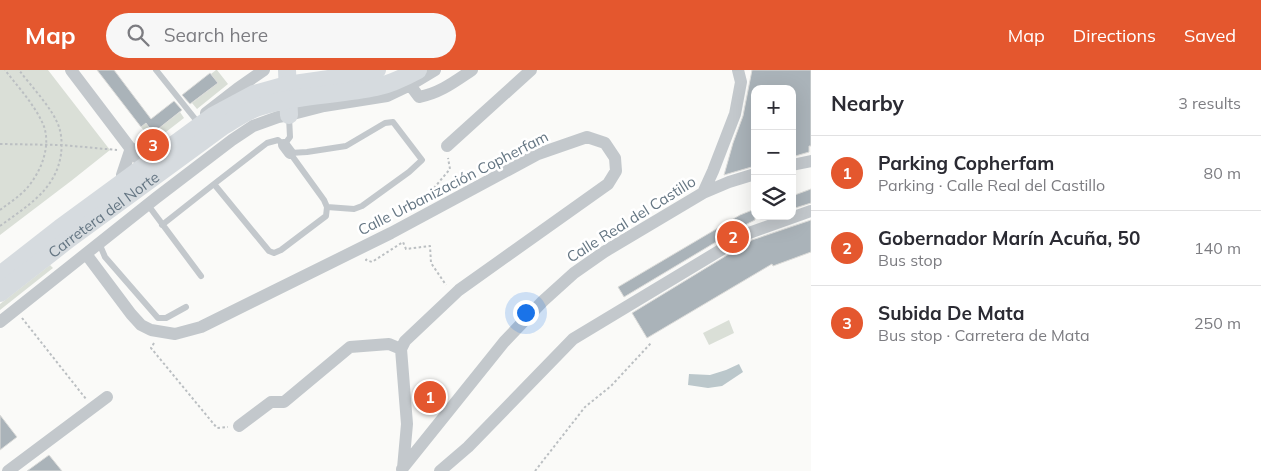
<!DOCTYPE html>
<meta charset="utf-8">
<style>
:root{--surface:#fff;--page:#f7f7f7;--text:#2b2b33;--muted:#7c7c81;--line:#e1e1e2;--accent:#e4572e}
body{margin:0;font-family:Mulish,sans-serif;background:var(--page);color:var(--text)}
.controls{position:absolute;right:15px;top:15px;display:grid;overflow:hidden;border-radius:10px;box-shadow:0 5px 20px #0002}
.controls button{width:45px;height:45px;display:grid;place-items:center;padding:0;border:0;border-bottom:1px solid var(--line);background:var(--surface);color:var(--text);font:25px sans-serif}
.you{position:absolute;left:525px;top:242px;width:18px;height:18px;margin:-12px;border:4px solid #fff;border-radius:50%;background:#1a73e8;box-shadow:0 0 0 8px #1a73e833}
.badge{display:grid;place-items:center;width:32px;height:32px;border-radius:50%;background:var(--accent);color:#fff;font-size:16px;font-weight:700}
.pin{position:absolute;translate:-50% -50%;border:2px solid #fff;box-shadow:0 1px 5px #0006}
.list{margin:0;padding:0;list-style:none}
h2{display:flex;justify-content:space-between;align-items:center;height:65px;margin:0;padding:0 20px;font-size:21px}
h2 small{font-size:16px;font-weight:400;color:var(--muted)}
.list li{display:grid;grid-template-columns:32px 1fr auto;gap:15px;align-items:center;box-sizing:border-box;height:75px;padding:0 20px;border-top:1px solid var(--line)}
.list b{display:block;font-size:19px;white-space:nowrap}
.list p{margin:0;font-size:16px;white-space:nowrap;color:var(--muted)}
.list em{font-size:16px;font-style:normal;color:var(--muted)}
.icon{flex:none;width:28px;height:28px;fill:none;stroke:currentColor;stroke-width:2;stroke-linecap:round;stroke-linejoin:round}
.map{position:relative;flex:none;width:811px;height:401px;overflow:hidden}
header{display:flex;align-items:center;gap:30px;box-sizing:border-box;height:70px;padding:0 25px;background:var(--accent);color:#fff}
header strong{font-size:24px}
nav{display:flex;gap:28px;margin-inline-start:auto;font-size:18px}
.search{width:350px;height:45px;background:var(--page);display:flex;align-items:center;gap:12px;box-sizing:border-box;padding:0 18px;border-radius:28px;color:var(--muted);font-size:19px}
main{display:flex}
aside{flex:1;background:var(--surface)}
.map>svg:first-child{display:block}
.green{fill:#dadfd7}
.water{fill:#bbc7cb}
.building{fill:#aab3b9;stroke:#dcdcda}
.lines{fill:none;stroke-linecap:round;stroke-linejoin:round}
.path{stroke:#bbbfc2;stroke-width:2;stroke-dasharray:2.5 2.5;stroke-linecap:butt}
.lane{stroke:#c3c8cc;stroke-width:6}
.street{stroke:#c3c8cc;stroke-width:12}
.secondary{stroke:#d6dbdf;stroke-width:18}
.labels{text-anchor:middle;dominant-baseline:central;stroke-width:5;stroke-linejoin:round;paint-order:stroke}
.street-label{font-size:15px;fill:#657683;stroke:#fff}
</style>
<header>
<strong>Map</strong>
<div class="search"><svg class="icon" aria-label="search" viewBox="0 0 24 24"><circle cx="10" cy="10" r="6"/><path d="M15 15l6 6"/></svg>Search here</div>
<nav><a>Map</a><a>Directions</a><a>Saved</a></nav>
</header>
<main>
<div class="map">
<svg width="811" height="401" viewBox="0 0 811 401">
<rect width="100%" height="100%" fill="#fafaf8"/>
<path class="green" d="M0 0H48L110 80 71 111 0 165Z
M216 0H217L228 14 197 39 192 33 218 13 211 4Z
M180 42 184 48 153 72 141 57 146 53 153 63Z
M50 195 53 198 0 240V234Z
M729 250 734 263 709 275 703 263Z"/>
<path class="water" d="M739 294 743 302 722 316 708 318 688 315 689 304 710 305 726 300Z"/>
<path class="building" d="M97 0H114L151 49 174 31 182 40 153 63 146 53 141 57Z
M752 0H811V76H809V82L792 87V19H755V96L724 105 733 73 743 46Z
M210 3 218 13 190 34 182 25Z
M811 119V133L792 139V126Z
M755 139V150L741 157 624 227 618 217 740 145Z
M811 150V182L773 196 772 194 647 268 632 243 752 170Z
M0 345 17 367 0 380Z
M49 385 62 401H27Z"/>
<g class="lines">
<path class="path" d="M0 74 62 75 117 80
M416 135 423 131 450 99 448 88
M0 140C9 133 19 127 27 118 41 102 52 75 43 54 34 34 18 17 5 0
M0 156C27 136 56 120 61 84 62 76 62 66 59 57 53 39 31 16 19 0
M367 189 366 190 372 192 403 172 406 179 430 176 431 193 446 215
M22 248 86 329
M154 273 151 278 217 358 228 357
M535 401 585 337 611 316 651 273"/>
<path class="lane" d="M156 0 196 50
M289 47 290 67 284 75 278 70 267 73 214 114 269 181 274 183 281 180 326 146 327 137 324 130 290 83
M290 83 307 82 346 76 385 53 393 52 422 90 409 102 362 136 354 139 327 137
M148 135 201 206
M162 155 214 114
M99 173 105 187 158 248H166L186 237"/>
<path class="street" d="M71 0 140 91
M410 15 419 27C440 23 454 12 472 0
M206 43 237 19 264 0
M284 75 290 83
M447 76 531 0
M792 95 811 91
M122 105 131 78
M703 123 713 101 735 44 741 12 738 0
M86 184 131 244 141 255 151 260 175 264 201 257 391 163 538 84 587 67 605 73 615 88 616 101 608 114 459 220 405 271 401 279 407 354 403 398
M0 252 156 128 232 70 253 56 278 47 289 45 324 36 387 26 410 15 435 0
M239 356 271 332H284L350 277 389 274 401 279
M402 399 504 272 543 231 574 203 604 182 703 123 729 112 755 104
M8 401 107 327
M440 401 468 377 573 269 749 163 811 141"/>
<g class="secondary">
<path d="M287 0 289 45"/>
<path d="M0 205 60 158 213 46 254 24 287 15 363 4 377 0"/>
<path id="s1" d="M0 223 69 169 222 57C234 50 246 41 259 37 296 25 338 25 376 17 391 14 405 7 418 0"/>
</g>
</g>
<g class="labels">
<g class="street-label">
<text transform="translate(453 113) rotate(-27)">Calle Urbanización Copherfam</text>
<text stroke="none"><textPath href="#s1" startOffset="130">Carretera del Norte</textPath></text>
<text transform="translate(631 149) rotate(-32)">Calle Real del Castillo</text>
</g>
</g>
</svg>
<div class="controls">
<button>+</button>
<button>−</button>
<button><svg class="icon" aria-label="layers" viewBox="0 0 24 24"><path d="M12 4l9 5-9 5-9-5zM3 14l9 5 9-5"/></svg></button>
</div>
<div class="you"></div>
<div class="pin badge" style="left:430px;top:327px">1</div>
<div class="pin badge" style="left:733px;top:167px">2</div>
<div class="pin badge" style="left:153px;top:75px">3</div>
</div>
<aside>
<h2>Nearby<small>3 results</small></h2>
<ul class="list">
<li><span class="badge">1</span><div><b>Parking Copherfam</b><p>Parking · Calle Real del Castillo</p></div><em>80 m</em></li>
<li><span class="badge">2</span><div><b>Gobernador Marín Acuña, 50</b><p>Bus stop</p></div><em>140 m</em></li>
<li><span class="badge">3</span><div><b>Subida De Mata</b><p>Bus stop · Carretera de Mata</p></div><em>250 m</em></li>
</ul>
</aside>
</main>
